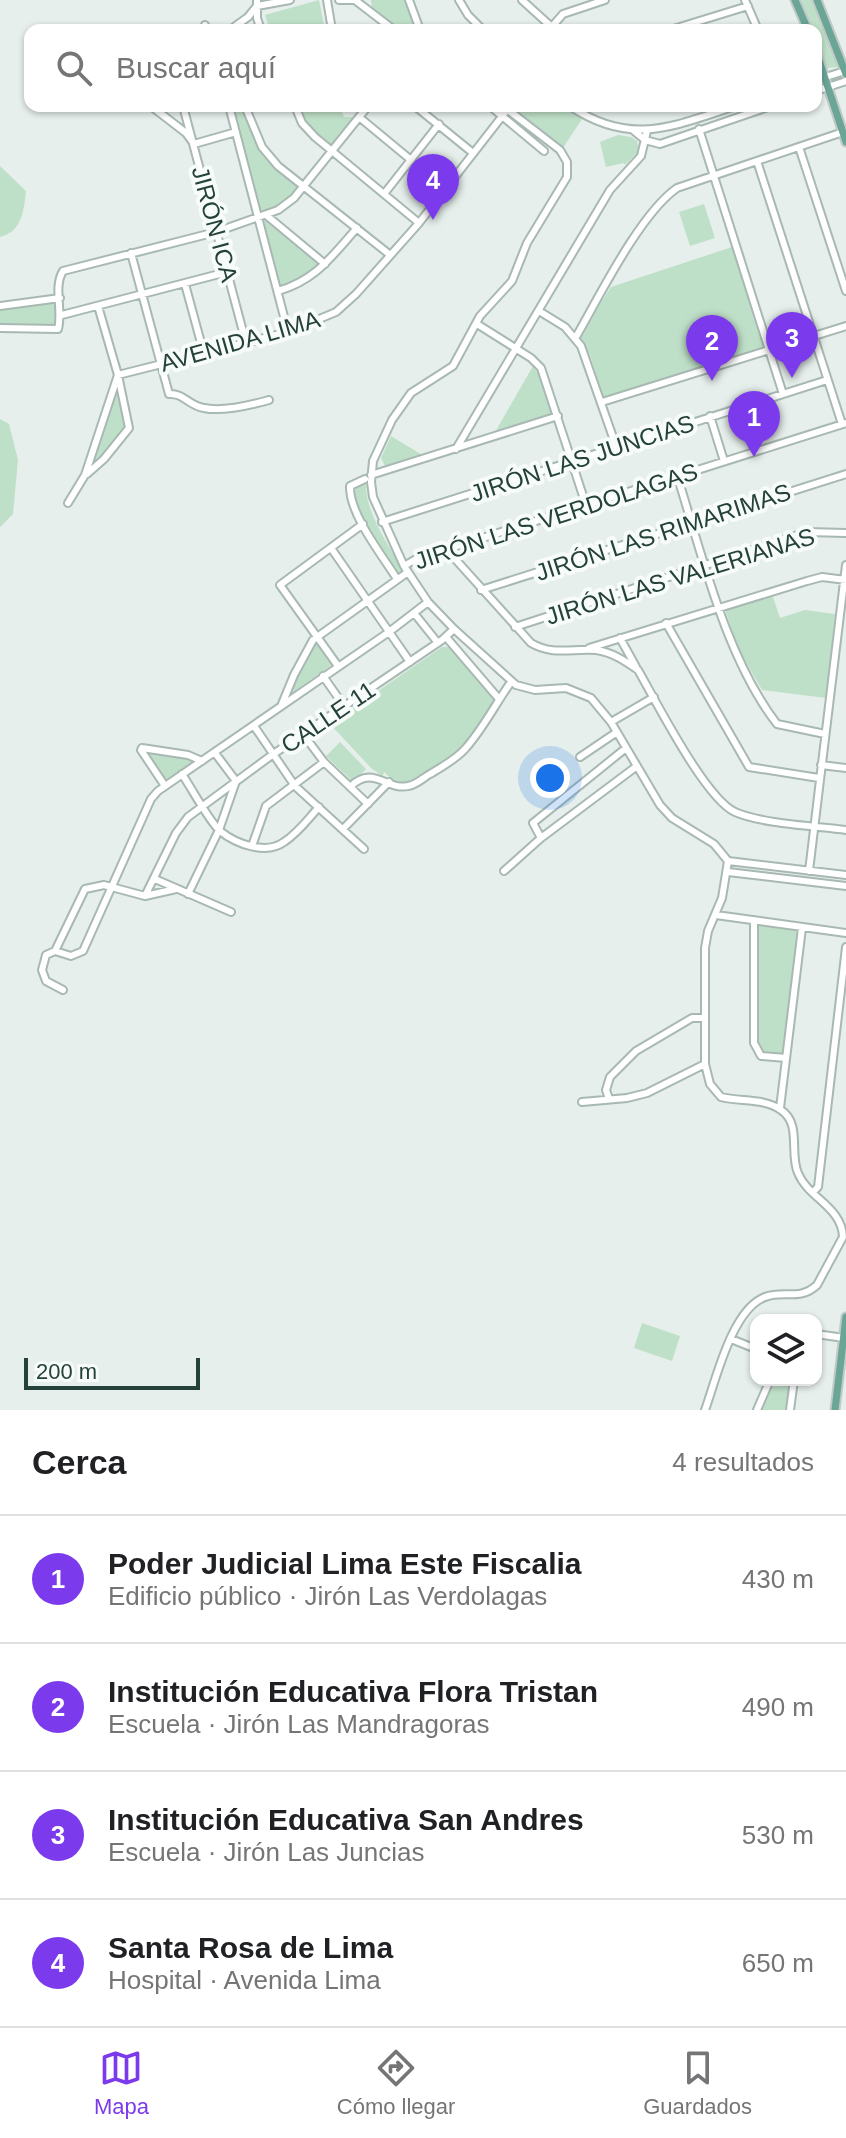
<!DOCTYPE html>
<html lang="es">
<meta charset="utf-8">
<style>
:root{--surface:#fff;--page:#f6f6f6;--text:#202124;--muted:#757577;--line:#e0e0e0;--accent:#7c3aed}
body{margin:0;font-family:Helvetica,sans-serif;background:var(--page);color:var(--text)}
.controls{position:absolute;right:24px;bottom:24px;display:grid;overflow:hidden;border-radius:16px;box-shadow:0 2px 6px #0004}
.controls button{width:72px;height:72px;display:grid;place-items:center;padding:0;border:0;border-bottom:2px solid var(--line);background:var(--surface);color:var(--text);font:40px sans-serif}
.scale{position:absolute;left:24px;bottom:20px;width:176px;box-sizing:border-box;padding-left:8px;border:4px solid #24423a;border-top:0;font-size:22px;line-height:28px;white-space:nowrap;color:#24423a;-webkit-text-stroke:6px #f7fbf9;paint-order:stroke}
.you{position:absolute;left:550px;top:778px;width:28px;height:28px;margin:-20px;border:6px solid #fff;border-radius:50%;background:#1a73e8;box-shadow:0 0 0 12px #1a73e833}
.badge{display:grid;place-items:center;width:52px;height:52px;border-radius:50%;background:var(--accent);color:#fff;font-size:26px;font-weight:700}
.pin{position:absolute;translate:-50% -66px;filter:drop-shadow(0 2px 4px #0008)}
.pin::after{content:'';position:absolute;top:42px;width:28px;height:24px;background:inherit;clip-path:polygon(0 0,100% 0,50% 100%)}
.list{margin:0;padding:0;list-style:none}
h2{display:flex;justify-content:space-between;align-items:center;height:104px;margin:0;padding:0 32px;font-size:34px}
h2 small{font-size:26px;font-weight:400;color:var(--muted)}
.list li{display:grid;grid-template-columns:52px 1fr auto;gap:24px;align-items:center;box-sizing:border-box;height:128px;padding:0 32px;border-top:2px solid var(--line)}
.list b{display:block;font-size:30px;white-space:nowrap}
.list p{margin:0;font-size:26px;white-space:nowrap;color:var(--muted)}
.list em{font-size:26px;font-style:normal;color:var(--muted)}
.icon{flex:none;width:44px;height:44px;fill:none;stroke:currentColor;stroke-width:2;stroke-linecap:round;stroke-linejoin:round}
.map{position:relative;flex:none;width:846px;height:1410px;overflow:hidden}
.search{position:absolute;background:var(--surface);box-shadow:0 2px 6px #0004;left:24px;right:24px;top:24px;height:88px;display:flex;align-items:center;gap:20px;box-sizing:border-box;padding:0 28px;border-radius:16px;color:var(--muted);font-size:30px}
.sheet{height:616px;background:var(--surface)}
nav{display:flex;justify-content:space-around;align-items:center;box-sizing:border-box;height:112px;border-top:2px solid var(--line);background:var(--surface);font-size:22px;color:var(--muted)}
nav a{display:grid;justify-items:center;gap:4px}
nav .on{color:var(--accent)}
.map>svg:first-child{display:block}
.green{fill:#bfe0c8}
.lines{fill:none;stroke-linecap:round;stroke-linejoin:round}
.minor-casing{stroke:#a8b8b2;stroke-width:10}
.major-casing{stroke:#c2cac8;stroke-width:11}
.minor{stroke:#fff;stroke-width:6}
.major{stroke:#6aa596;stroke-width:7}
.labels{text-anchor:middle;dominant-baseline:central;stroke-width:8;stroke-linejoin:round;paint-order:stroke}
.street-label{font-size:24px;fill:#24423a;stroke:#f7fbf9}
</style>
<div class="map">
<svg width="846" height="1410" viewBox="0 0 846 1410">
<rect width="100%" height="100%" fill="#e6efeb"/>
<path class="green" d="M319 0 325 30H270L265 15Z
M371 0H405L417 30H399L372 9Z
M799 0H813L839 63 838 67 827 68 816 41V30H811Z
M232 106H242L256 139 300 187 284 202 261 213Z
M314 106H340L344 117H352L355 120 334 147C319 137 305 128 302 109Z
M509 106H566L582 119 563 148Z
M618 135 631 137 637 141 639 151 625 165 624 163 606 167 600 142Z
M0 166 26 191C24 210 22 232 0 237Z
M704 204 715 238 690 246 679 212Z
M266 218 322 265 299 281 280 286 261 219Z
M732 247 765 346 604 398 590 355 579 336 611 287Z
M57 300 56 328 0 326V308Z
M533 366 539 375 552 415 494 434Z
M115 392H118L127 429 99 463 93 459Z
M0 419 9 424 18 460 13 514 0 527Z
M391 436 424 456 385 466 381 458Z
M366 481C364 512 389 545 403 570L400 575C385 562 352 507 352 486Z
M772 594 780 618 805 610 835 614 826 698 762 690 736 645 725 609Z
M315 640 333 664 284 698Z
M442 647H453L495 698C485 738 446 762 414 784 402 786 391 782 385 772L382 776 371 768 330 724Z
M340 742 366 769 353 782 326 756Z
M144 751 188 757 195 762 167 781Z
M760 924 799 930 783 1054 762 1053 757 1042 756 927Z
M642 1323 680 1336 672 1361 634 1348Z
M772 1380H790L787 1410H761Z"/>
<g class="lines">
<defs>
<path id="minor" d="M257 0V18L261 30
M327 0 332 30
M339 0H354
M355 0 394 30
M409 0 420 30
M459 0 468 15 483 30
M522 0 555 30
M745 0 758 30
M257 6 290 0
M205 25 207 30
M230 30 248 17 257 6
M549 30 563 14 605 0
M670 30 748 6
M816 80 845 71
M816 91 846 81
M151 106 186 133 194 144 236 132
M183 106 246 343
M229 106 288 332
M245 106 262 147 278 166 389 254
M295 106 302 123 315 137 419 223
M415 106 473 153
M490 106 544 151
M503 106 560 150 567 162V177L527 243 512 281 480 316 453 366 411 393 392 420 373 461 371 482 373 497 404 566 428 602 454 629 516 685 535 690 566 688 591 698 611 722 660 805 672 818 714 844 728 861 722 898 708 931 705 948V1064L710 1084 721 1097C740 1102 765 1098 781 1110 802 1124 789 1153 798 1173 808 1198 842 1207 843 1237L817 1285C800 1301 784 1290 765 1297 732 1309 716 1380 705 1410
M570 106C631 147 673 126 736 106
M359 117 411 160
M699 129 783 394
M634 131 645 140 660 144 771 106
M799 147 846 291
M757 161 842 424
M384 194 439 124
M266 215 325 264
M131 253 169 394C184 393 189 406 204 408 223 412 251 405 269 400
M185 284 204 354
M278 291C316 280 331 257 357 228
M0 306 60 298
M539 311 565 327 581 346 616 446
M62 315 227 272
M477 324 531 358 541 368 586 505
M0 328 58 329C63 311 53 287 63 271L216 232 278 210 294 198 368 106
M576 337C600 295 640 214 677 188L843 132
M602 402 846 326
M710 416 724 461
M456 449 610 190 641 156 647 131
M87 474 104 459 129 428 118 375 98 306
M371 475 558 416
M677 475C702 555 726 658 777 724L825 734
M365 479 350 486C349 514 382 555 397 579
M68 503 85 475 118 375 288 332 336 312 356 294 419 223 507 110
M382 522 827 380
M331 548 410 662
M447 550 531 643C553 656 573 648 596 650 612 652 625 661 638 670 657 703 705 798 735 812 762 824 816 826 846 830
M404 566 416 559 846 423
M481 590 846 474
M414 613 438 643
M666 623 749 767 819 778
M515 627 807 532 846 533
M446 637 499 699
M620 638 636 667
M589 648 807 581 822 577 846 580
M338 666 280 585 363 524
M323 676 344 706
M282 704 294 675 313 640 408 572
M611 722 654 697
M254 726 295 786 364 849
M303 734 324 762 368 804
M142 748 188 755 202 761
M142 748 141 750 165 786
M580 757 617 732
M821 765 846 768
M182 774C192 789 209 821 220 831 236 844 266 855 284 842 298 833 308 819 319 807
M350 787C373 764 387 791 408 786 416 785 423 778 430 774 442 767 456 759 465 749 483 729 496 703 511 682
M343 829 389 782
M541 838 533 823 626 748
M252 846 266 806 324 762
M728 861 846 875
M504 871 541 838 637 766
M809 871 846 565
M728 872 846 886
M155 879 231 912
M188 894 219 830 236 781 215 753
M145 896 176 833 188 817 272 755 442 640 454 629
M716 915 846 933
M754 921V1043L761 1056 786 1058
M55 951 71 956 83 951 151 799 158 791 389 632 428 602
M63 990 46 981 42 970 46 955 55 951 85 889 104 885 145 896 176 889
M609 1099 606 1090 610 1077 636 1051 692 1018H704
M582 1102 627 1098 647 1093 705 1064
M780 1108 802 928
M813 1192 818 1187 846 947
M816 1334 844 1338
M731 1339 756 1349
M757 1410 770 1380
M790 1410 794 1380"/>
<path id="major" d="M795 0 808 30
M817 0 846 74
M816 51 846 142
M835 1410 846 1317"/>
</defs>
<use href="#minor" class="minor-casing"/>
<use href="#major" class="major-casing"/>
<use href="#minor" class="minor"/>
<use href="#major" class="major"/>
</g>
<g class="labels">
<g class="street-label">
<text transform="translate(215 224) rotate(75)">JIRÓN ICA</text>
<text transform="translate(240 341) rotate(-16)">AVENIDA LIMA</text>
<text transform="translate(582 458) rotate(-18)">JIRÓN LAS JUNCIAS</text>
<text transform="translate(556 516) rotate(-18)">JIRÓN LAS VERDOLAGAS</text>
<text transform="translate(663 532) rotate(-18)">JIRÓN LAS RIMARIMAS</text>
<text transform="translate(680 576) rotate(-17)">JIRÓN LAS VALERIANAS</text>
<text transform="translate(328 717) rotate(-34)">CALLE 11</text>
</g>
</g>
</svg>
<div class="controls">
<button><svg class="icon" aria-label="layers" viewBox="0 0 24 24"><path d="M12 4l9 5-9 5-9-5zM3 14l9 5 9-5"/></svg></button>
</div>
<div class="scale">200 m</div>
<div class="you"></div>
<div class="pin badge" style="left:754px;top:457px">1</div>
<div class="pin badge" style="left:712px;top:381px">2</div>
<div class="pin badge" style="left:792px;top:378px">3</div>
<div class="pin badge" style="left:433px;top:220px">4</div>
<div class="search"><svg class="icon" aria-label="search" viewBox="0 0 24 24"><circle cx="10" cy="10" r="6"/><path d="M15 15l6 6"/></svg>Buscar aquí</div>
</div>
<section class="sheet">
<h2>Cerca<small>4 resultados</small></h2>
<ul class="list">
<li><span class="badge">1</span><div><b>Poder Judicial Lima Este Fiscalia</b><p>Edificio público · Jirón Las Verdolagas</p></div><em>430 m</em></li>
<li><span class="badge">2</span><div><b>Institución Educativa Flora Tristan</b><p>Escuela · Jirón Las Mandragoras</p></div><em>490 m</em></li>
<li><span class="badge">3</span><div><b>Institución Educativa San Andres</b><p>Escuela · Jirón Las Juncias</p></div><em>530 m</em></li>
<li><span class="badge">4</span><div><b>Santa Rosa de Lima</b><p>Hospital · Avenida Lima</p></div><em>650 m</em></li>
</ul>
</section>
<nav>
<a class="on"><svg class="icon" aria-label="map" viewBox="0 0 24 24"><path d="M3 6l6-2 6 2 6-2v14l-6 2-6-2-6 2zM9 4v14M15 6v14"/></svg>Mapa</a>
<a><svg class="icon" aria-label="directions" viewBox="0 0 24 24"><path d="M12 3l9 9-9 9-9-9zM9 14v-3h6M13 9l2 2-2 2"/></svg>Cómo llegar</a>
<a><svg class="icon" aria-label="saved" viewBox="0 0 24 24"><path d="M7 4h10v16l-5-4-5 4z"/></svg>Guardados</a>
</nav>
